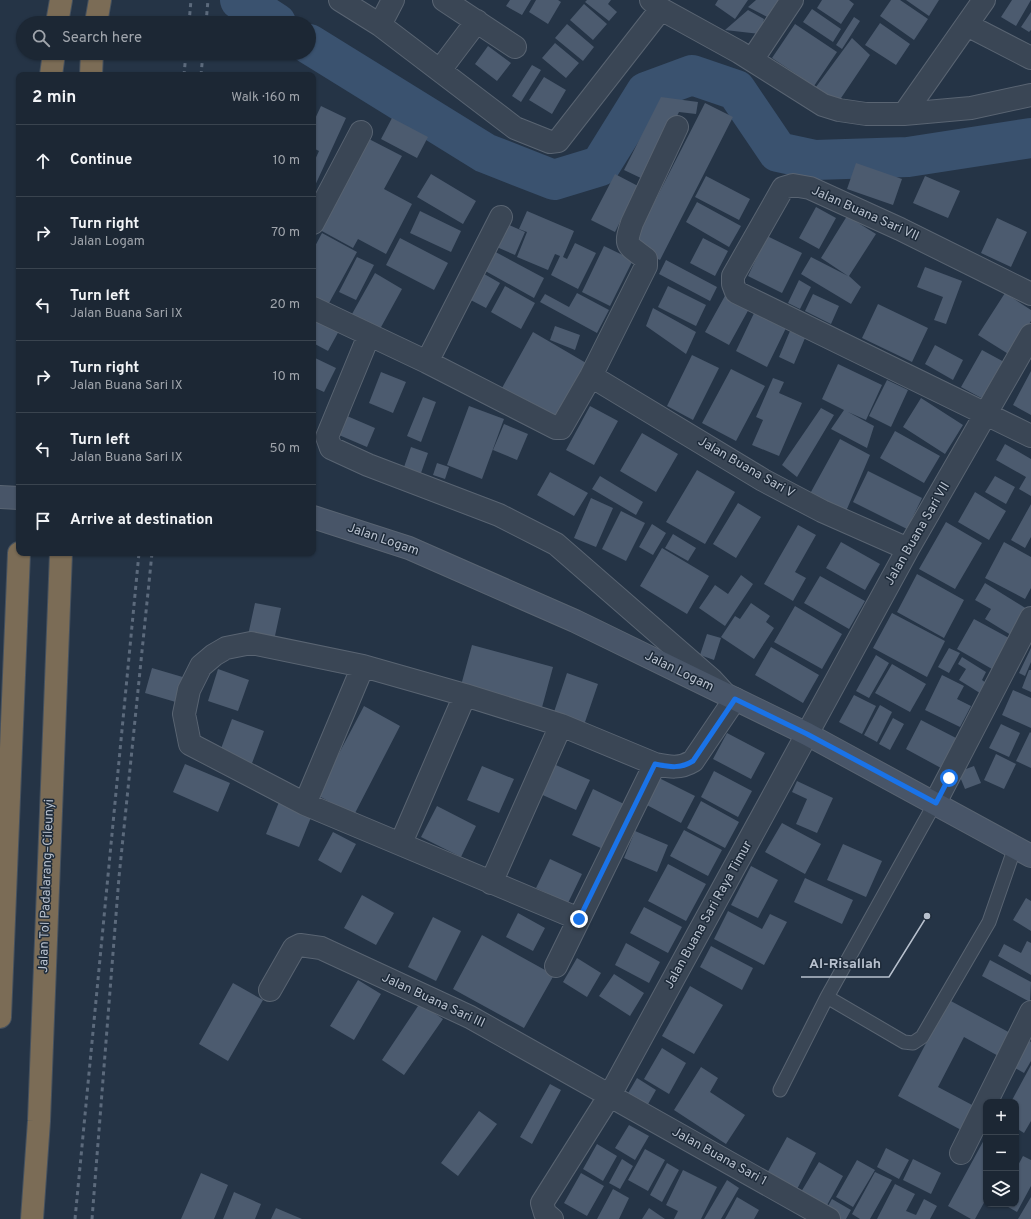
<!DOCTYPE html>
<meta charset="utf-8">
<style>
:root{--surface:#1c2734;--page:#293340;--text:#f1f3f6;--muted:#a0a5ac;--line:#3a444f}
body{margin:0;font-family:Overpass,sans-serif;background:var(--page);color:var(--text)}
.controls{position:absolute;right:12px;bottom:12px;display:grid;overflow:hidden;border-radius:8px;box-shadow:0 1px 3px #0004}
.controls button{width:36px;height:36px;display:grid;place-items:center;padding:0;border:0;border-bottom:1px solid var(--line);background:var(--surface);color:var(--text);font:20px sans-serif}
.stop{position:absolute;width:12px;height:12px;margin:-9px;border:3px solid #1a73e8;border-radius:50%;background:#fff}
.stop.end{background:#1a73e8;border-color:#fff;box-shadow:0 1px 4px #0008}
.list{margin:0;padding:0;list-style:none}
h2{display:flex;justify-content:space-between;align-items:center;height:52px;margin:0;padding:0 16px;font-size:17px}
h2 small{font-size:13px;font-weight:400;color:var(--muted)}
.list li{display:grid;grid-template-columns:26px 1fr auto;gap:12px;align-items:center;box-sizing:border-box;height:72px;padding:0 16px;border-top:1px solid var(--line)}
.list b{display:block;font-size:15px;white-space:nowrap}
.list p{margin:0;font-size:13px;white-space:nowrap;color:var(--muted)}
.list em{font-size:13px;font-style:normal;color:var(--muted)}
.icon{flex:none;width:22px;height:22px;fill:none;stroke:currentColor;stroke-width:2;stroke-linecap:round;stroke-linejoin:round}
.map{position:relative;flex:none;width:1031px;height:1219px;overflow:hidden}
.search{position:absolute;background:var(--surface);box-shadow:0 1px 3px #0004;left:16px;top:16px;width:300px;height:44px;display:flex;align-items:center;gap:10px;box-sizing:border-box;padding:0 14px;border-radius:22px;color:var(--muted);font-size:15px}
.panel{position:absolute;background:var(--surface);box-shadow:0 1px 3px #0004;left:16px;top:72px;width:300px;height:484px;border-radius:8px}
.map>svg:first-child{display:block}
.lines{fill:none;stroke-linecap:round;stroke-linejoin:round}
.river{stroke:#3a526f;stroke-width:40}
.building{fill:#4c5b6f}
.lane-casing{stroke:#596472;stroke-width:15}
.street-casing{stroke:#596472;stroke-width:24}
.secondary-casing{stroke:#596472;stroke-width:24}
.highway-casing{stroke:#45515f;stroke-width:24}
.lane{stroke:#3a4655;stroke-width:13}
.street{stroke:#3a4655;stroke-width:22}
.secondary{stroke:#485568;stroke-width:22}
.highway{stroke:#7b6c56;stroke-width:22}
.rail{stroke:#5c6a7c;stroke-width:3;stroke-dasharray:4 4;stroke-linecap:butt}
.route{stroke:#1a73e8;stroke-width:5}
.labels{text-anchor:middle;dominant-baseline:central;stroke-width:3;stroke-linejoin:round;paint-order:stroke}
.street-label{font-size:13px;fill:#b8c1ce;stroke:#1e2b3a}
.leader{fill:none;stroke:#b8c1ce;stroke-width:1.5}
.callout-dot{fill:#b8c1ce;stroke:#1e2b3a;stroke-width:1.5}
.callout-label{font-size:14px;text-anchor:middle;font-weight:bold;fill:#b8c1ce;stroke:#1e2b3a;stroke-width:3;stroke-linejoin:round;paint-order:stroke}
</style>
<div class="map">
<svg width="1031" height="1219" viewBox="0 0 1031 1219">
<rect width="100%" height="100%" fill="#253446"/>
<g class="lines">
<path class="river" d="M240 0 276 23
M309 44 485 153 554 180 600 166 646 92 692 75 736 90 778 152 815 160 908 157 1031 138"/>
</g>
<path class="building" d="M510 0H531L522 15 506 6Z
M536 0H558L561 2 548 24 529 12Z
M587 0H611L608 4 617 12 609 21 585 2Z
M718 0H748L735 19 715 5Z
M756 0H781L771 19 748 7Z
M822 0H849L854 4 841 24 817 8Z
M891 0H900L928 19 914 40 880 16Z
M906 0H939L929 16Z
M1012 0H1031L1016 26 1001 17Z
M584 4 607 24 593 40 570 20Z
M812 9 841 29 833 42 803 22Z
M748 10 764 19 760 34 725 30Z
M1031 12V30L1029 32 1021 27Z
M854 17 860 21 842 49 836 45Z
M880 23 910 44 896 65 865 45Z
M567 24 594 47 583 61 555 38Z
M795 24 837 52 814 86 772 58Z
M852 38 870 55 837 104 813 91Z
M555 43 579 63 566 78 542 58Z
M488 46 511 63 497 81 475 64Z
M532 65 541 70 521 102 512 96Z
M544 77 566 90 552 114 529 100Z
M661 97 698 102 696 114 679 112 645 180 624 170Z
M705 103 733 117 660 260 632 246Z
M321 106 346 118 313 190V164L319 151 313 148V123Z
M392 118 428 137 417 158 381 139Z
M369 139 402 156 384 189 412 204 386 254 358 239 353 248 320 230Z
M856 163 902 179 893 205 847 189Z
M431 174 476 201 463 224 417 197Z
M615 174 638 186 615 232 591 220Z
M706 176 750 199 739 220 695 197Z
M925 176 960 191 948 218 913 203Z
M697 202 741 226 729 247 686 222Z
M816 207 836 218 819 249 799 238Z
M420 211 461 231 451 252 410 233Z
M527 211 574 231 563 257 567 259 575 243 596 253 578 289 551 275 560 256 555 254 548 270 517 257 527 232 519 229Z
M847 216 876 234 849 276 861 287 851 304 801 274 811 257 848 276 821 258Z
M997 218 1027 232 1011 267 981 253Z
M502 222 525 232 515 255 492 245Z
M322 233 357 252 328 305 313 296V250Z
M767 236 802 253 782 293 748 276Z
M400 238 448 263 434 290 386 265Z
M703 238 728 251 715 276 690 263Z
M604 246 633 260 610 306 582 292Z
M490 249 544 278 534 298 480 268Z
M357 257 374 265 356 300 339 292Z
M666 260 717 287 710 301 659 274Z
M925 267 962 281 946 324 934 320 943 297 917 287Z
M479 271 500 283 486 308 465 297Z
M375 273 402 289 380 329 352 314Z
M799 280 811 287 800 309 788 303Z
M505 286 535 303 521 329 491 312Z
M668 286 706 305 696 326 658 307Z
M577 293 609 310 597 333 540 302 545 294 569 307Z
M1005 293 1031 310V321L1010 355 978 335Z
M726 294 750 307 729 345 705 332Z
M813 294 839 306 831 324 805 311Z
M878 304 928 328 912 362 862 338Z
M653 308 696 332 686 354 646 326Z
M756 309 788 324 767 367 736 351Z
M313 315 340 329 328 351 313 343Z
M555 326 580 335 575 350 550 340Z
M790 331 805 338 794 364 779 357Z
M533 332 593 367 561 422 502 388Z
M935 345 963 360 953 380 925 364Z
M982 350 1006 363 985 400 961 387Z
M692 355 719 368 693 420 667 406Z
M313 357 336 368 324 392 313 387Z
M838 364 882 385 866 420 848 412 874 426 867 448 831 429 844 410 822 399Z
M731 369 765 386 736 441 702 423Z
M1031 371V415L1013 405Z
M381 372 406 382 393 413 369 403Z
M773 378 784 382 779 393 802 403 779 456 752 445 763 420 756 417Z
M887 380 908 390 891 427 869 416Z
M423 397 436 402 421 442 407 436Z
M921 398 963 425 945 454 903 427Z
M469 406 504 419 482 479 447 465Z
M590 406 618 421 594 465 566 450Z
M821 408 834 415 797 477 782 465Z
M347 416 375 428 367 447 339 435Z
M504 424 528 434 517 460 493 450Z
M895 431 940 456 924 483 880 458Z
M642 433 678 454 656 492 620 471Z
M840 439 870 455 844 516 806 501Z
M1005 444 1031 459V496L1019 489 1026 477 996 460Z
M411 447 428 453 421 473 404 467Z
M437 463 449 467 445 479 433 475Z
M697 470 735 492 705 544 666 522Z
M868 471 922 498 907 529 853 502Z
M550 472 588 493 574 516 537 495Z
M600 476 643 502 636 515 592 489Z
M995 476 1015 487 1006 504 985 492Z
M975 492 1006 511 989 540 958 522Z
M591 498 613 508 596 547 574 538Z
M738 503 761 517 736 558 713 544Z
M1031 504V537L1025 548 1011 540Z
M621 511 645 523 626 561 602 549Z
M946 522 982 543 955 589 919 569Z
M652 524 666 533 653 555 639 547Z
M798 525 816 535 795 572 806 578 793 601 764 584Z
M673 534 696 548 688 561 665 548Z
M841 542 880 564 865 590 826 568Z
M1004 542 1031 557V588L1025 599 985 578Z
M662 548 709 576 687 614 640 586Z
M917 574 964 600 944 638 897 612Z
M741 575 753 584 725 626 699 608 715 585 728 594Z
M820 576 865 601 849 629 804 603Z
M985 583 1027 609 1011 635 985 619 991 609 975 600Z
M255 603 281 608 273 645 247 640Z
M751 603 770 616 766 622 774 628 754 659 721 637 735 616 740 619Z
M795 606 842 634 822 669 774 642Z
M892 613 945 641 927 677 873 648Z
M974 619 1009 638 992 669 957 649Z
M707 634 721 638 714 660 700 655Z
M472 645 553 667 541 711 460 689Z
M771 647 819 675 803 703 755 675Z
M949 648 960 653 949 673 938 667Z
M1031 648V662L1025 676 1019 673Z
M876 655 889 663 869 698 856 691Z
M962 657 986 672 982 680 989 685 983 695 959 680 966 669 958 664Z
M892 664 926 684 910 712 875 693Z
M152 668 186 678 179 703 145 693Z
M218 669 249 680 238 711 208 701Z
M1029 670H1031V692L1022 688Z
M567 673 598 684 583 728 552 718Z
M942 675 964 686 957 699 971 706 960 727 925 710Z
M1013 690 1031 698V728L1002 715Z
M854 695 876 706 862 734 839 722Z
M880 705 892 712 877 742 864 735Z
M364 706 400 726 354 815 317 795Z
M893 718 904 724 890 750 879 744Z
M232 719 264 731 251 766 219 754Z
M921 720 956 738 941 768 906 749Z
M1001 724 1020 733 1009 757 989 748Z
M1030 732 1031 733V768L1016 761Z
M727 733 765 753 751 779 713 759Z
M996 754 1016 764 1004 789 984 780Z
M549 762 590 780 576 810 536 792Z
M185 764 230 783 218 812 173 792Z
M482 766 514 779 499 813 467 800Z
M974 766 981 783 965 789 958 772Z
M714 771 752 791 738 817 701 797Z
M657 777 695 796 681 823 643 803Z
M797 781 833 798 817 833 796 824 807 799 792 792Z
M593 789 624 804 603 849 572 835Z
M701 801 739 822 725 848 687 828Z
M279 802 312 815 299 847 266 834Z
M437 806 476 826 461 857 421 837Z
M782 823 821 844 805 874 765 852Z
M684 830 722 850 708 876 670 856Z
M635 831 668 845 657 872 624 858Z
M333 832 356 844 341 873 318 860Z
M843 844 882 861 866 897 827 880Z
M550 859 582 874 568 903 536 888Z
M668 864 706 884 686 921 648 901Z
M751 866 778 880 758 918 731 905Z
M805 878 853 900 842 924 794 902Z
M362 895 394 913 376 945 344 928Z
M1026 898 1031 901V931L1013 920Z
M644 907 682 927 668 953 630 933Z
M728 911 762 929 770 914 787 922 764 965 714 939Z
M518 913 545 928 533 951 506 937Z
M433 917 461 931 436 981 408 967Z
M482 935 554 975 524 1028 453 989Z
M1027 941 1031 943V975L998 956 1004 944 1021 953Z
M626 943 660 962 649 983 615 965Z
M711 946 753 968 742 990 700 967Z
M577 958 601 973 587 997 563 982Z
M990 960 1031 982 1030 1002 982 976Z
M614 974 644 993 630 1016 599 996Z
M358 980 381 994 354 1040 330 1026Z
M233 983 263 1000 228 1061 199 1044Z
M690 986 723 1005 694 1054 662 1036Z
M949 1000 1014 1035 1002 1058 964 1037 938 1087 976 1107 963 1131 898 1096Z
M420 1003 443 1019 404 1075 382 1060Z
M1023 1037 1031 1042V1061L1024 1073 1008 1064Z
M662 1048 686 1063 669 1094 644 1079Z
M1031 1065V1121L1024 1133 1016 1128V1102H1011Z
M701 1067 718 1078 710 1092 745 1115 726 1144 674 1110Z
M637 1078 656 1090 647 1106 627 1095Z
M550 1084 561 1090 532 1144 520 1137Z
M479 1111 497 1124 458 1176 441 1163Z
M629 1125 649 1136 635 1160 615 1148Z
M787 1137 816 1153 796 1191 766 1175Z
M985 1138 986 1199 975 1219H971L948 1206Z
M597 1144 617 1156 603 1181 583 1169Z
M886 1148 909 1160 899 1179 877 1167Z
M645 1149 665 1160 648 1191 628 1180Z
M1023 1156 1031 1160V1186L1017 1212 1003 1204H1016V1169Z
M622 1159 633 1166 620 1189 609 1183Z
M913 1159 941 1173 931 1194 903 1180Z
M857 1160 875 1170 853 1207 836 1197Z
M819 1162 843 1176 826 1207 801 1192Z
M667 1163 679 1170 662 1202 650 1195Z
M683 1170 717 1187 701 1219H674L678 1211 666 1205Z
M875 1172 892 1180 870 1219H860L852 1214Z
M201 1173 228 1185 214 1219H181Z
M581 1173 604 1186 587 1216 564 1203Z
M727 1180 739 1188 721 1219H704Z
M895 1184 915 1194 906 1211 916 1215 924 1199 937 1206 930 1219H877Z
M613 1189 629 1198 619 1219H597Z
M234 1192 261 1204 255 1219H223Z
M737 1197 759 1210 754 1219H725Z
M1031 1197V1219H1018Z
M832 1199 851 1210 846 1219H835L824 1213Z
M276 1208 302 1219H271Z
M649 1208 665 1219H642Z"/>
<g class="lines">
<defs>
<path id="lane" d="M827 997 904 1042 913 1043 922 1037 989 922 1015 847
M780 1090 827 997 935 803"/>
<path id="street" d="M340 0 380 25 515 128 550 142 558 141 661 9
M444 0 515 47
M651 0 661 9 739 52 823 105 839 110 866 114H904L971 108 1031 95
M380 25 393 0
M967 25 1031 58
M752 60 792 0
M440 70 477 21
M904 114 984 0
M313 223 361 132
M1031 294 900 229 810 188 793 185 783 188 733 276V284L736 292 1031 436
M313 308 427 362 556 428H561L591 376 646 266V259C627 244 624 247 632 223L677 127
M369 335 327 437 331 448 368 465 499 515 556 544 711 679 723 692
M427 362 501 217
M591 376 763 480 822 511 908 549
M935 803 1031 618
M305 804 363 666
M401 843 465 695
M491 883 561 725
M579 919 305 804 190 744 184 714 189 690 201 666 214 655 226 648 251 643 363 666 465 695 561 725 655 764
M556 966 655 764C670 767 680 769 693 761L735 699
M270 990 294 948 300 945 321 948 470 1017 829 1219
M961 1153 1031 1012
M552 1219 545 1213 542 1203 610 1095 908 549 1031 335"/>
<path id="secondary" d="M0 497 19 498
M313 517 409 548 575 621 807 734 1031 856"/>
<path id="highway" d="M57 23 61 0
M96 23 100 0
M51 75 54 53
M91 75 92 53
M0 1017 19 553
M32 1219 39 1121 61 553"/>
</defs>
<use href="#lane" class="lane-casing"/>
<use href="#street" class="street-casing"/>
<use href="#secondary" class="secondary-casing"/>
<use href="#highway" class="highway-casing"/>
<use href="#lane" class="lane"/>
<use href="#street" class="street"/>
<use href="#secondary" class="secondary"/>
<use href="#highway" class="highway"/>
<path class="rail" d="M189 23 191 0
M206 23 208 0
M184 75 186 53
M201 75 203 53
M75 1219 139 553
M92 1219 119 877 152 553"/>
</g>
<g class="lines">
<path class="route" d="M579 919 655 764C670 767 680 769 693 761L735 699 807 734 936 803 949 778"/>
</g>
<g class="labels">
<g class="street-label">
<text transform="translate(865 214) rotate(24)">Jalan Buana Sari VII</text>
<text transform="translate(746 468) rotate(30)">Jalan Buana Sari V</text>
<text transform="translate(918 534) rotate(-60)">Jalan Buana Sari VII</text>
<text transform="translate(383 540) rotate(19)">Jalan Logam</text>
<text transform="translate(679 672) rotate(26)">Jalan Logam</text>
<text transform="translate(47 886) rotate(-88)">Jalan Tol Padalarang–Cileunyi</text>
<text transform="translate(709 915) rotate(-61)">Jalan Buana Sari Raya Timur</text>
<text transform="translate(433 1001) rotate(25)">Jalan Buana Sari III</text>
<text transform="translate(719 1157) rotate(29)">Jalan Buana Sari 1</text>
</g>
</g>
<path class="leader" d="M927 916L889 977H801"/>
<circle class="callout-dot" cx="927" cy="916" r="4"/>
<g class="callout-label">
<text x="845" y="968">Al-Risallah</text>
</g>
</svg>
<div class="controls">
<button>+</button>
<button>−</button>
<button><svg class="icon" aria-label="layers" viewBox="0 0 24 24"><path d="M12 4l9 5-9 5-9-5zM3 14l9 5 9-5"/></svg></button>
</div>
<div class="stop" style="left:949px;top:778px"></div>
<div class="stop end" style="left:579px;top:919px"></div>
<div class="search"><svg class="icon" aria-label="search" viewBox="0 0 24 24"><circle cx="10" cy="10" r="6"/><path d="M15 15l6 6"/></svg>Search here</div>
<section class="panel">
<h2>2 min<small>Walk · 160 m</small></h2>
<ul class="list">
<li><svg class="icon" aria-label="ahead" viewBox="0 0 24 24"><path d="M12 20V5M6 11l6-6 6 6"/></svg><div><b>Continue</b></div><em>10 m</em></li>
<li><svg class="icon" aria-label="right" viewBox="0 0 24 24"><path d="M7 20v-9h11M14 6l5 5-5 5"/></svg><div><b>Turn right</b><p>Jalan Logam</p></div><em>70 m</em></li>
<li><svg class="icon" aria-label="left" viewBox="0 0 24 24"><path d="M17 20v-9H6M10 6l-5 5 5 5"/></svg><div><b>Turn left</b><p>Jalan Buana Sari IX</p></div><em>20 m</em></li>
<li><svg class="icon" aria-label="right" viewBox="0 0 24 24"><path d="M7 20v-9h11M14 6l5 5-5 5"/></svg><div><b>Turn right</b><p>Jalan Buana Sari IX</p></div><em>10 m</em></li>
<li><svg class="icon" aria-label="left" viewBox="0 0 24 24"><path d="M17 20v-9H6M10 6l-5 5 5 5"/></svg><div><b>Turn left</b><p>Jalan Buana Sari IX</p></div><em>50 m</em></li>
<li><svg class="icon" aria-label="arrive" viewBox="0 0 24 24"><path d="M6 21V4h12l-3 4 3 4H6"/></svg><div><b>Arrive at destination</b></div></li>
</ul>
</section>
</div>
